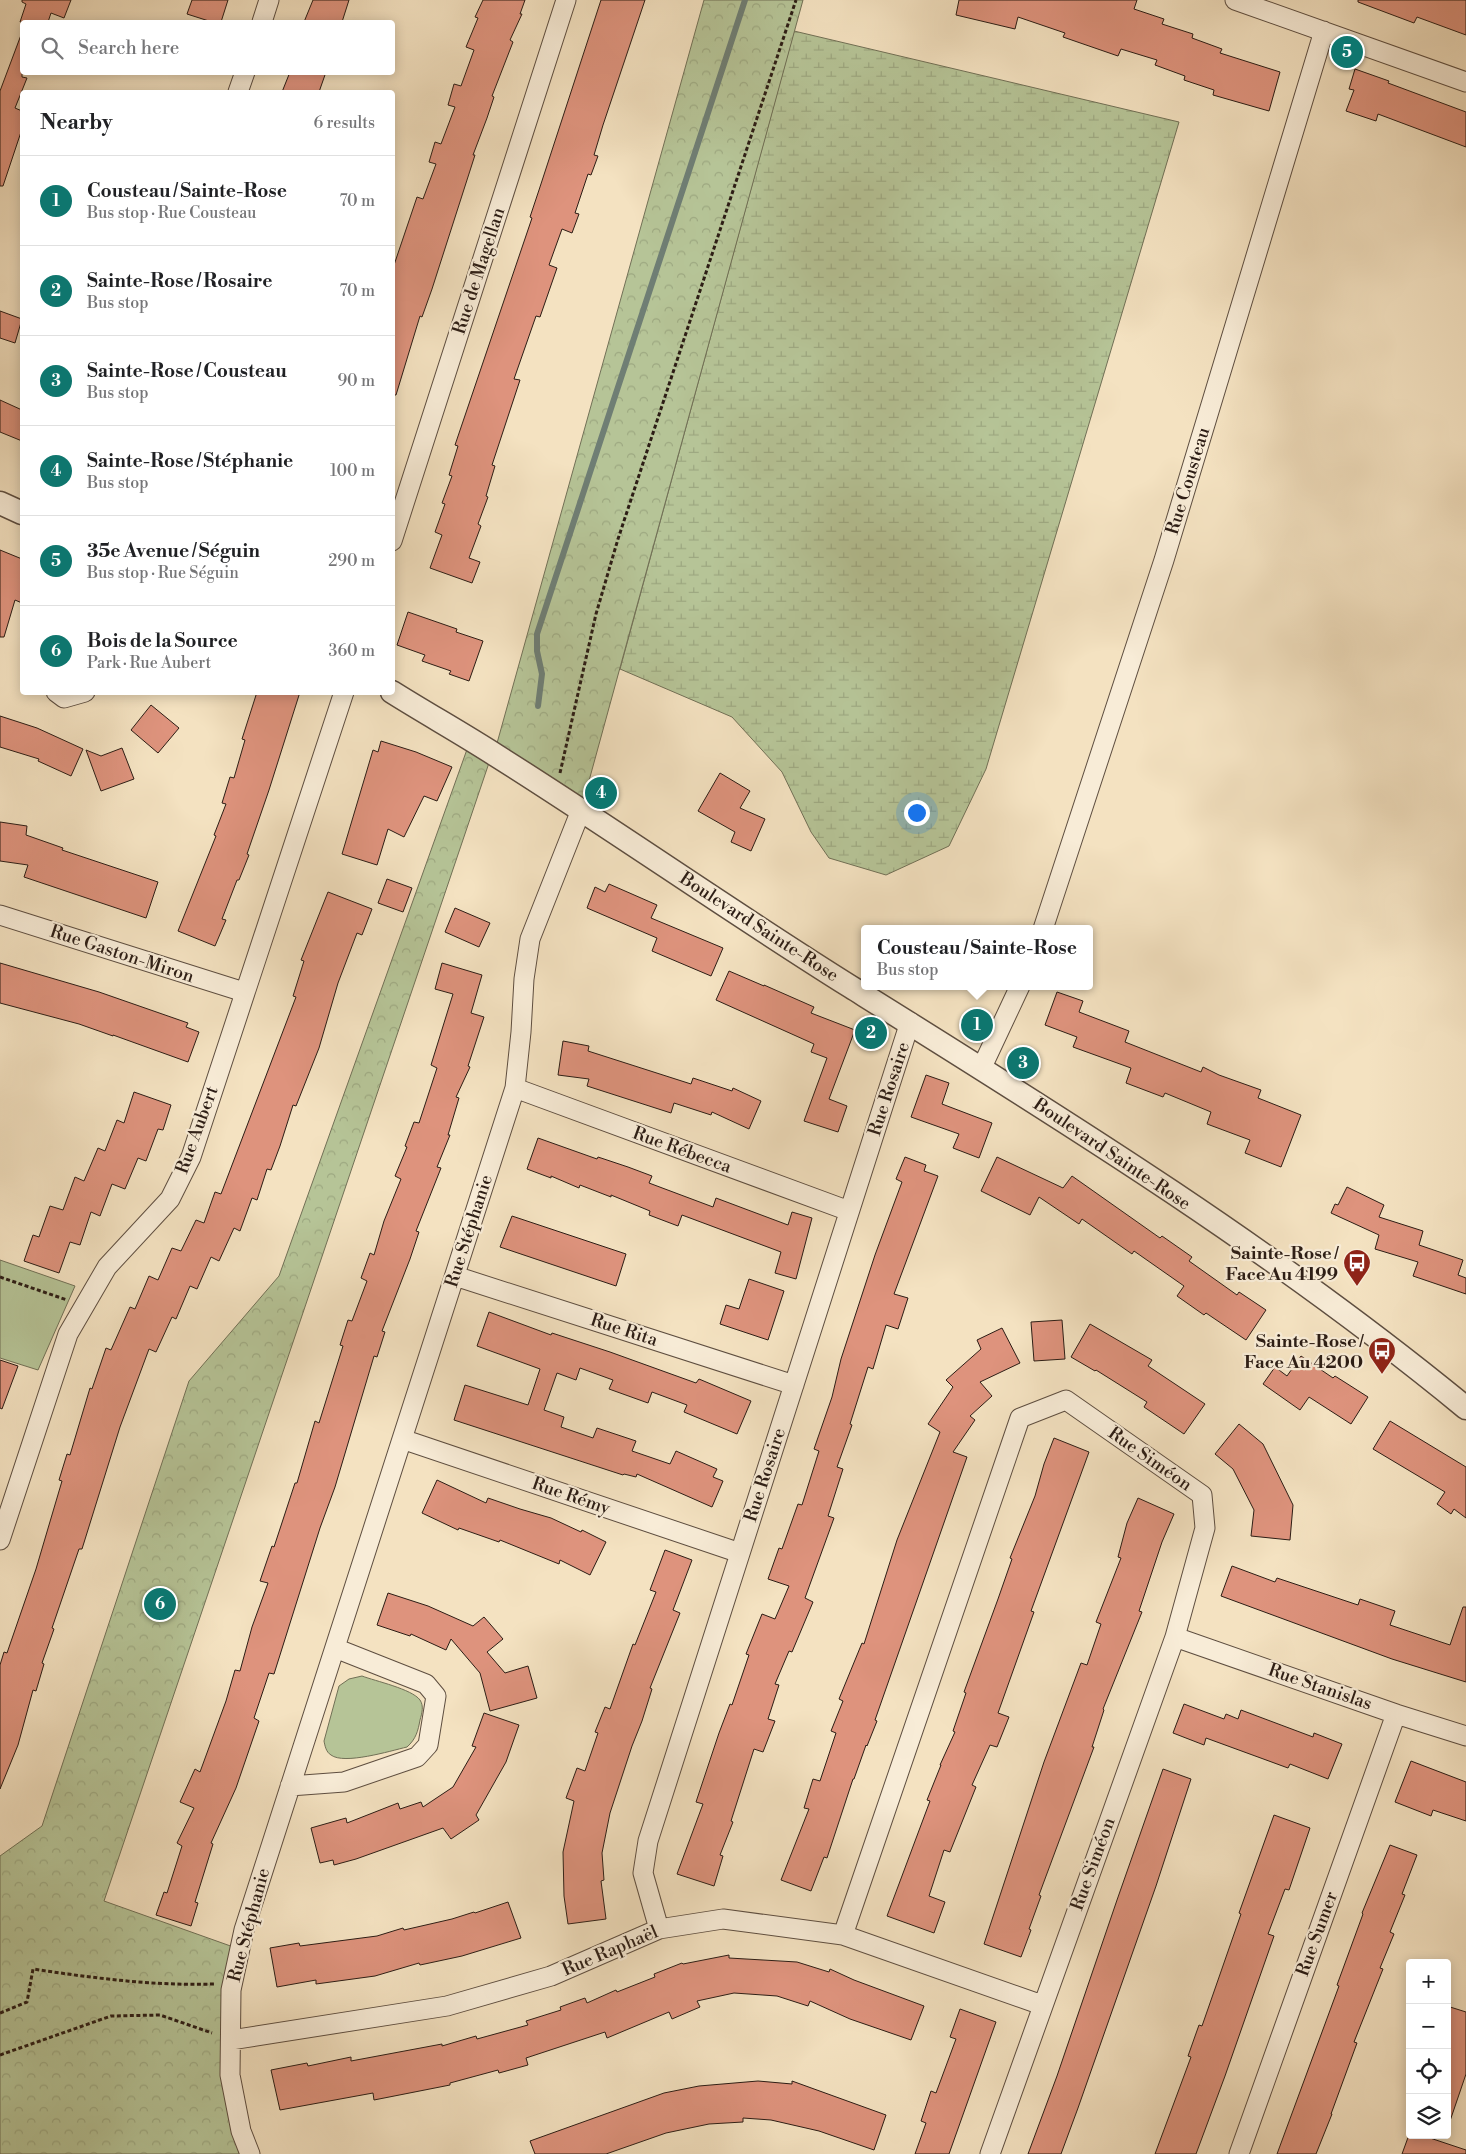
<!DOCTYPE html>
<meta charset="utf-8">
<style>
:root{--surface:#fff;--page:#f2f2f2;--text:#202124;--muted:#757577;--line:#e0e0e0;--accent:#0f766e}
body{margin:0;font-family:"Libre Bodoni",serif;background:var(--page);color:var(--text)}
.controls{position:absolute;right:15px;bottom:15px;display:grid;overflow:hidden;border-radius:5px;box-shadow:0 2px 12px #0003}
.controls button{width:45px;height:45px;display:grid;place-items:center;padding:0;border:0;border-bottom:1px solid var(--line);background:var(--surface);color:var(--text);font:25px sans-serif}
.you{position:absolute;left:916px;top:812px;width:18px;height:18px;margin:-12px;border:4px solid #fff;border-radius:50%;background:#1a73e8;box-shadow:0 0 0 8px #1a73e833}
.badge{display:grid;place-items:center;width:32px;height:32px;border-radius:50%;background:var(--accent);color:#fff;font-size:16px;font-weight:700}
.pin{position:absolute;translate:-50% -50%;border:2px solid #fff;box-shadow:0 1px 5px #0006}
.popup{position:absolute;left:861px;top:925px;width:232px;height:65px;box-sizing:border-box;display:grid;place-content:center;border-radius:5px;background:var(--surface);filter:drop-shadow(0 1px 4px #0005);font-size:16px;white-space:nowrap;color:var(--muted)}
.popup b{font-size:19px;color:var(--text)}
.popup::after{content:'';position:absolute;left:50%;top:100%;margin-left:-10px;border:10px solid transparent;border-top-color:var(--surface)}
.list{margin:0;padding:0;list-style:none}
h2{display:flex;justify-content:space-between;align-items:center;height:65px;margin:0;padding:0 20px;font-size:21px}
h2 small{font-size:16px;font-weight:400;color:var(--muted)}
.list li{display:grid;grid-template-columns:32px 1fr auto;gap:15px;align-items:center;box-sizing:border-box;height:90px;padding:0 20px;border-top:1px solid var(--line)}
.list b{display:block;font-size:19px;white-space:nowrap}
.list p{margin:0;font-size:16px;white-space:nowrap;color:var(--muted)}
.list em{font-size:16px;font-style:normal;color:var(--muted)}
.icon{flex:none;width:28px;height:28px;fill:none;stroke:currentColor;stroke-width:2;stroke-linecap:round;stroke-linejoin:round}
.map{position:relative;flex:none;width:1466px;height:2154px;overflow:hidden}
.search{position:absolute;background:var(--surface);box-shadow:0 2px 12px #0003;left:20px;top:20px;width:375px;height:55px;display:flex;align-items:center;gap:12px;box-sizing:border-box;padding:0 18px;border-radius:5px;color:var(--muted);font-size:19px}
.panel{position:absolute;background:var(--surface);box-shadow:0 2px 12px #0003;left:20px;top:90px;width:375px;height:605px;border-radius:5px}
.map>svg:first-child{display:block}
.grass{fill:#b6c497;stroke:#717056}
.wetland{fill:url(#wetland-marsh);stroke:#717056}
.park{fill:url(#park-crowns);stroke:#717056}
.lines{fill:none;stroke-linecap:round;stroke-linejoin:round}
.stream{stroke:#6f7e74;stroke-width:6}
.building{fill:#de937d;stroke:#2c1d15}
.minor-casing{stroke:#5e4e40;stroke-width:21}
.tertiary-casing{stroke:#5e4e40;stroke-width:25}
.path{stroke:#2c1d15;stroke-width:3;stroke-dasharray:4 2.5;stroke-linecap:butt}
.minor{stroke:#f8ecd7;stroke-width:19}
.tertiary{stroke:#f8ecd7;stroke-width:22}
.labels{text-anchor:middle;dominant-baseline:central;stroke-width:4.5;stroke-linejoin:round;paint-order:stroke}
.street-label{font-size:18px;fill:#2c1d15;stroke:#f8ecd7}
.poi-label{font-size:18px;font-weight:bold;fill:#2c1d15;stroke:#f8ecd7;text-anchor:end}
</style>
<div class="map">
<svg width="1466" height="2154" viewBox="0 0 1466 2154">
<defs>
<pattern id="wetland-marsh" width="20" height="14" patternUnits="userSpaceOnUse" patternTransform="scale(1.25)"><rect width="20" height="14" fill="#b6c497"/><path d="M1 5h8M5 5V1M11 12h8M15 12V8" fill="none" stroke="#9da881"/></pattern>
<pattern id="park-crowns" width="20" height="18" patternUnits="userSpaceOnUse" patternTransform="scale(1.25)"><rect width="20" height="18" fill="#b6c497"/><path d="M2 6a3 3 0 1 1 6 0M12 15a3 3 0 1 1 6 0" fill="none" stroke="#9da881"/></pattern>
</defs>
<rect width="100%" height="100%" fill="#f4e2c1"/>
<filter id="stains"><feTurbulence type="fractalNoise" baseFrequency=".004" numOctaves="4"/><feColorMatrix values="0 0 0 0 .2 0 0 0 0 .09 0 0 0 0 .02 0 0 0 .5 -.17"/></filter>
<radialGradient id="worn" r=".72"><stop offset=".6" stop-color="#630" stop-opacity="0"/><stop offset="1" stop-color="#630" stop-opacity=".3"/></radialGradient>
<path class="grass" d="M0 1260 75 1286 38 1370 0 1358Z
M362 1676C375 1681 412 1689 420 1700 424 1706 422 1713 420 1720 418 1731 416 1739 407 1747 390 1751 344 1765 331 1755 326 1752 325 1746 324 1741L339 1686 349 1679Z"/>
<path class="wetland" d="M794 31 1179 122 986 769 949 846 886 875 829 858 811 832 782 772 732 717 620 669Z"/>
<path class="park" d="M704 0H803L581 810 494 754Z
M470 741 492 754 104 1901 239 1949 231 2077 250 2154H0V1856L42 1826 189 1381 279 1276Z"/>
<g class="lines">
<path class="stream" d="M538 706 542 674 537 651V634L745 0"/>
</g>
<path class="building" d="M22 0H71L64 18 51 13 48 22H20L26 4 22 2Z
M192 0H228L221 22H212L187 14Z
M313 0H349L342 22H304Z
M483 0H525L520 14H522L510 40 513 42 492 96 494 97 487 118 473 155H475L432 289 422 317 420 316 396 395H392V271L417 197 423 199 436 164 429 162 435 142 441 144 455 107 448 105 454 84 461 86 474 50 466 47 478 18 475 17Z
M601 0H645L603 125 594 155 598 156 591 175 588 174 575 213 579 214 572 233 562 229 549 265 557 268 540 317 536 316 514 379 520 380 492 465 495 466 486 496 488 497 478 524 481 526 469 558 480 562 472 583 430 568 442 535 435 532 445 504 442 503 452 476 449 475 458 446 455 445 532 218 530 217 539 190Z
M959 0H1137L1134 9 1164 19 1162 24 1193 34 1192 38 1222 49 1220 53 1280 72 1269 111 1213 95 1214 90 1184 80 1185 76 1155 65 1157 60 1121 49 1118 56 1063 37 1065 33 1018 17 1015 29 956 15Z
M1358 0H1466V35L1417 17 1414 23 1358 2Z
M21 35H22V77L27 78 15 108 22 111V129L3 186H0V91Z
M1355 69 1389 81 1388 83 1466 112V147L1378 114 1376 121 1346 111 1354 90 1349 89Z
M290 72H326L319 92H282Z
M0 311 22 319 15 343 0 338Z
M0 400 22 410V441L0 432Z
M0 550 22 559V603L15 600 4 637H0Z
M408 612 457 629 456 632 483 641 469 681 449 674 451 671 422 661 425 655 397 645Z
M257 692H300L269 790 247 854 249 855 239 880H237L222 919 226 920 215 946 178 931 216 836 214 835 226 804 222 803 230 777 234 778 245 740 242 739Z
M151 705 179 728 158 753 131 730Z
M0 716 37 728 83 749 71 776 38 761 39 759 0 747Z
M381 741 416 752 452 767 437 801 424 796 404 837 388 829 377 865 342 854 373 750 378 752Z
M122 748 134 779 101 791 86 750 101 756Z
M720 773 750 791 740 808 765 819 751 851 731 842 735 832 698 811Z
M0 822 27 826 26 835 63 848 62 850 158 882 146 918 24 877 28 865 0 861Z
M387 879 412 888 403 912 378 903Z
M609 884 657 905 651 918 723 948 711 976 652 951 657 938 587 908 595 887 605 892Z
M328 892 372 909 362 935 357 933 338 983 319 1048 296 1106 293 1105 280 1146 271 1170 267 1169 257 1200 252 1198 240 1231 234 1228 219 1261 211 1257 197 1289 190 1286 176 1319 172 1317 156 1352 149 1349 120 1427 82 1549H79L52 1628 54 1629 42 1663 44 1664 36 1691 33 1690 18 1745 0 1789V1665L4 1652 7 1653 36 1569 62 1481 59 1480 67 1454 70 1455 90 1388 92 1389 106 1348 111 1350 130 1307 135 1309 149 1276 158 1280 172 1248 181 1251 196 1220 204 1223 215 1192 221 1194 296 997 293 996 304 961 301 960Z
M455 908 490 923 479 947 445 932Z
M0 963 99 992 188 1023 186 1027 199 1032 188 1062 113 1035V1036L79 1024 0 1003Z
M442 963 482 975 471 1013 484 1017 468 1066 470 1067 456 1097 459 1098 448 1135H450L437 1167 441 1168 416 1231 419 1232 410 1259 382 1331 385 1332 377 1357 374 1356 335 1487 320 1528 274 1674 269 1673 254 1718 259 1721 236 1788 211 1843 213 1844 195 1902 198 1903 191 1926 156 1915 164 1892 167 1893 182 1846 177 1843 194 1808 180 1802 195 1769 200 1772 226 1701 235 1670 240 1671 252 1627 268 1583 260 1581 272 1546 274 1547 295 1483H297L315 1421 319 1423 343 1346 340 1345 348 1320 352 1321 367 1281 361 1278 370 1253 374 1255 384 1221 401 1179 395 1176 407 1147 405 1146 414 1122 419 1123 437 1068 431 1065 453 994 435 989Z
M729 971 764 986V985L814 1007 811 1013 855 1030 829 1099 847 1106 838 1132 804 1121 827 1058 811 1052 814 1044 716 1000Z
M1057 992 1083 1001 1079 1012 1129 1031 1125 1042 1201 1072 1203 1067 1219 1075 1261 1090 1258 1098 1301 1115 1281 1167 1245 1153 1250 1140 1207 1124 1211 1112 1165 1093 1163 1097 1126 1083 1131 1068 1073 1047 1077 1037 1045 1025Z
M563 1041 589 1046 588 1051 691 1084 693 1078 732 1091 733 1088 761 1101 749 1129 712 1112 711 1115 674 1103 671 1113 587 1086 589 1079 558 1075Z
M926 1075 949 1083 942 1104 992 1123 979 1158 953 1148 959 1134 911 1117Z
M134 1092 171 1105 163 1130 158 1129 146 1161 138 1158 125 1189 112 1184 100 1216 91 1212 80 1245 70 1242 59 1273 24 1261 33 1235 39 1237 50 1206 63 1210 75 1177 84 1181 98 1148 105 1151 117 1120 124 1123Z
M538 1138 597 1159 598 1157 628 1167 652 1176 649 1183 713 1207 716 1198 788 1225 792 1212 812 1218 796 1279 775 1273 781 1252 682 1215 678 1226 649 1215 650 1211 611 1195V1197L580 1185 579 1188 551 1176V1178L527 1169Z
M905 1157 926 1165 924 1171 938 1176 894 1294 908 1298 898 1329 886 1325 873 1369 868 1367 850 1424 852 1425 837 1467 843 1469 828 1516 834 1518 805 1598 813 1602 792 1652 789 1651 775 1684 779 1685 768 1719 775 1721 763 1752 754 1749 731 1821 733 1822 720 1855 723 1856 714 1886 677 1874 703 1804 696 1802 719 1733 730 1704 732 1705 749 1655 746 1654 762 1614 775 1619 789 1586 768 1579 779 1548 782 1549 798 1504 802 1505 819 1451 814 1449 832 1397 841 1359 875 1255 902 1182 896 1179Z
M997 1157 1063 1188 1072 1176 1160 1238 1162 1236 1192 1257 1189 1261 1237 1295 1239 1292 1266 1310 1246 1340 1206 1313 1204 1315 1177 1296 1184 1286 1134 1251 1132 1254 1082 1219 1079 1224 1039 1197 1030 1215 981 1191Z
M1347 1187 1384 1205 1379 1217 1423 1231 1419 1245 1463 1260 1458 1275 1466 1278V1294L1413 1276 1418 1262 1375 1249 1379 1235 1331 1213 1335 1204 1338 1205Z
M512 1216 626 1254 616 1286 500 1247Z
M749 1279 784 1291 768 1340 720 1324 726 1305 739 1309Z
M489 1312 551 1335 552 1333 610 1352 696 1383 699 1379 751 1401 737 1434 684 1412 687 1405 652 1392 648 1403 609 1389 613 1380 580 1368 576 1380 557 1373 544 1410 564 1417 561 1427 593 1438 597 1428 636 1441 632 1451 670 1464 676 1451 717 1469 713 1477 723 1481 712 1507 637 1474 636 1477 624 1474 623 1475 454 1420 465 1385 528 1405 540 1369 477 1346Z
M1062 1320 1065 1359 1034 1361 1031 1322Z
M1090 1324 1152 1360 1148 1366 1205 1404 1184 1434 1144 1407 1147 1402 1096 1370 1095 1371 1071 1357Z
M1002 1328 1020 1363 980 1382 992 1396 970 1416 975 1420 953 1452 967 1457 875 1720 877 1721 867 1746 866 1745 854 1779H853L827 1858 824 1857 811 1891 781 1880 809 1809 804 1808 813 1779 820 1781 836 1733 831 1731 843 1701 839 1699 862 1643 864 1644 897 1540 940 1432 928 1424 953 1387 946 1380 981 1349 977 1340Z
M1301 1356 1333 1378 1335 1376 1368 1397 1351 1424 1309 1397 1300 1410 1263 1384 1275 1367 1287 1376Z
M0 1360 18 1366 2 1409 0 1408Z
M1390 1421 1466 1467V1518L1454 1509 1451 1514 1437 1504 1445 1492 1373 1449Z
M1239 1424 1263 1444 1293 1505 1290 1540 1251 1536 1254 1510 1233 1469 1215 1454Z
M1054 1438 1089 1452 1031 1611 1034 1612 998 1713 1009 1717 997 1747 990 1745 972 1785 976 1787 950 1852 944 1850 929 1896 945 1902 934 1933 887 1916 930 1801 927 1800 941 1765H940L955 1732 953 1731 966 1693 964 1692 998 1599 1012 1559 1010 1558 1035 1496 1044 1464Z
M437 1480 486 1503 488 1498 520 1509 551 1518 581 1532 582 1530 606 1542 590 1575 560 1560 559 1564 500 1540 499 1542 459 1528 458 1530 422 1513Z
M1138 1498 1174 1514 1162 1542 1139 1611 1142 1612 1103 1709 1104 1710 1092 1747H1094L1039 1895 1041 1896 1029 1929 1031 1930 1021 1957 984 1944 1044 1762 1081 1663 1087 1665 1101 1624 1096 1622 1121 1558 1118 1557 1127 1523Z
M665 1550 692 1560 673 1610 680 1613 650 1688 652 1689 642 1721 632 1746 610 1813 602 1853 604 1880 601 1881 606 1919 568 1924 564 1896 563 1852 574 1801 566 1798 577 1768 585 1771 598 1733 595 1732 605 1707 610 1709 633 1644 635 1645 656 1592 650 1590Z
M1232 1566 1275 1582 1277 1578 1358 1605 1360 1599 1395 1611 1390 1625 1450 1645 1463 1607H1466V1682L1392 1659 1221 1596Z
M388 1593 428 1606 473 1626 484 1617 503 1639 487 1652 505 1673 528 1666 537 1698 490 1711 480 1673 451 1639 446 1650 411 1634 410 1636 377 1625Z
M1184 1704 1224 1719 1226 1714 1238 1719 1241 1710 1313 1737 1314 1733 1342 1744 1328 1779 1290 1764 1288 1768 1206 1738 1204 1745 1173 1733Z
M484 1713 519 1725 506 1762 476 1815 479 1820 451 1839 443 1828 356 1859 334 1865 333 1860 320 1863 311 1828 346 1818 347 1823 398 1803 400 1809 421 1802 423 1807 453 1787 476 1747 472 1746Z
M1411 1761 1466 1782V1821L1433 1810 1431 1816 1395 1802Z
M1163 1769 1191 1779 1156 1886 1078 2108 1061 2154H1028L1057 2076 1117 1900Z
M1274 1815 1310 1828 1289 1890 1285 1889 1268 1934 1274 1936 1225 2076 1196 2154H1155L1191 2057 1188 2056 1199 2025 1202 2026 1241 1914 1239 1913Z
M1390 1845 1417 1855 1402 1894 1405 1895 1390 1932 1394 1934 1380 1968 1383 1969 1354 2042 1357 2043 1331 2114H1332L1316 2154H1277L1339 1986 1337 1985 1363 1914 1362 1913Z
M508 1902 521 1938 462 1956 420 1965 419 1963 375 1976 316 1984V1980L277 1987 270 1948 299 1943 300 1946 377 1936 403 1928 404 1930 452 1919 474 1912 475 1913Z
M729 1955V1958L797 1962 829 1972 830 1969 854 1980 924 2006 911 2040 850 2019 810 2001 808 2006 777 1996 734 1993 697 2001 700 2007 672 2019 669 2012 607 2038 605 2032 526 2058 528 2065 499 2073 498 2070 450 2083V2085L374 2100 373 2093 280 2110 271 2070 307 2063 308 2066 351 2057V2061L442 2044V2046L476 2036 477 2039 528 2025 526 2021 561 2010 560 2007 585 1998 587 2003 616 1990 617 1992 655 1977 654 1974 682 1963 683 1964Z
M1447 2006 1466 2012V2074L1450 2121 1447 2120Z
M960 2009 996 2022 949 2154H915L926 2123 921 2121 931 2091 936 2093 956 2039 950 2037Z
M758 2081 792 2084V2081L886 2115 874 2150 819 2131 771 2120 743 2118V2122L709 2124 666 2133 606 2154H535L530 2141 664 2093 699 2086Z
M1410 2132V2135H1421L1466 2150V2154H1402Z"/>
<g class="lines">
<defs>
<path id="minor" d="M1235 0 1466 82
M262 22 269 0
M238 92 245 72
M392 541 566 0
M56 692 64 698 85 692
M0 915 244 992
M1043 929 1164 560 1324 31
M982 1067 1020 986
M515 1088 849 1211
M455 1276 794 1385
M402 1439 740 1553
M0 1540 68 1334 107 1267 170 1199 191 1157 344 692
M1175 1637 1396 1714 1466 1736
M290 1786 344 1782 417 1757 428 1745 436 1696 426 1684 335 1648
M659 1929 643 1873 648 1841 910 1022
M843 1935 1020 1418 1066 1400 1202 1495 1205 1528 1175 1637 990 2154
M231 2040 447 2006 551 1976 659 1929 723 1919 843 1935 1042 2005
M250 2154 241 2131 230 2075 231 1990 244 1930 515 1088 521 1032 524 979 530 939 581 810
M1239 2154 1396 1714"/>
<path id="tertiary" d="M0 503 22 513
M392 692C427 714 463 734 497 756 616 831 731 912 851 987 1061 1118 1274 1250 1466 1408"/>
</defs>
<use href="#minor" class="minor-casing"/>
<use href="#tertiary" class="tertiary-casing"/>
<path class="path" d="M560 773 596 614 618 539 796 0
M0 1277 67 1300
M0 2013 27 2002 33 1969C93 1978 153 1986 214 1984
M0 2055 111 2016 160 2015 212 2033"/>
<use href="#minor" class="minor"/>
<use href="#tertiary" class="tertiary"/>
</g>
<defs>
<symbol id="bus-pin" viewBox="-11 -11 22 30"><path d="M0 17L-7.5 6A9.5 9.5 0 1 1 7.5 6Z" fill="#8f2418" stroke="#f8ecd7"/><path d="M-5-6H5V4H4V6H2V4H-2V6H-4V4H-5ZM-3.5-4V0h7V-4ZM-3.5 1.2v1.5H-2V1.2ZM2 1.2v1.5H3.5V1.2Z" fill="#fff"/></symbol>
</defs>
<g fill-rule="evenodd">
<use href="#bus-pin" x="1341" y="1247" width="32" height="43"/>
<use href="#bus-pin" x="1366" y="1335" width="32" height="43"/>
</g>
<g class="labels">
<g class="street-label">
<text transform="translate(479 271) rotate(-72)">Rue de Magellan</text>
<text transform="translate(1188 481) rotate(-73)">Rue Cousteau</text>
<text transform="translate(759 927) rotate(33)">Boulevard Sainte-Rose</text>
<text transform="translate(122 954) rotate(18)">Rue Gaston-Miron</text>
<text transform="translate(889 1089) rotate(-72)">Rue Rosaire</text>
<text transform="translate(197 1130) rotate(-70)">Rue Aubert</text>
<text transform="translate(682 1150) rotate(20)">Rue Rébecca</text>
<text transform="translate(1112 1154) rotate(34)">Boulevard Sainte-Rose</text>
<text transform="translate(469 1231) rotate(-72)">Rue Stéphanie</text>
<text transform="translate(624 1330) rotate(18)">Rue Rita</text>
<text transform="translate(1150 1459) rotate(35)">Rue Siméon</text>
<text transform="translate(765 1475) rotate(-72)">Rue Rosaire</text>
<text transform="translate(571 1496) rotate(19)">Rue Rémy</text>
<text transform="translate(1320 1687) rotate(19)">Rue Stanislas</text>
<text transform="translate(1093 1864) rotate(-70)">Rue Siméon</text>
<text transform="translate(249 1925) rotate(-75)">Rue Stéphanie</text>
<text transform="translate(1317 1934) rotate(-70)">Rue Sumer</text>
<text transform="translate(610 1951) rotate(-23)">Rue Raphaël</text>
</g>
<g class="poi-label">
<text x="1338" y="1253">Sainte-Rose /<tspan x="1338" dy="21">Face Au 4199</tspan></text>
<text x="1363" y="1341">Sainte-Rose /<tspan x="1363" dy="21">Face Au 4200</tspan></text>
</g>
</g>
<rect width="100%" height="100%" filter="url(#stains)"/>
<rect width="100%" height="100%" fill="url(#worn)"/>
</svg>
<div class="controls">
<button>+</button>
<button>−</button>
<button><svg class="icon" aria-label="locate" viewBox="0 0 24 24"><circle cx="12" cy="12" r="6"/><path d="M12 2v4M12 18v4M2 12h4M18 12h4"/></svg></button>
<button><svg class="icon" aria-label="layers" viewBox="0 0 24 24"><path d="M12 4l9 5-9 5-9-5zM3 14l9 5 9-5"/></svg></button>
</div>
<div class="you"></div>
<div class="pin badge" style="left:977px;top:1025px">1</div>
<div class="popup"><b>Cousteau / Sainte-Rose</b>Bus stop</div>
<div class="pin badge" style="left:871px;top:1033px">2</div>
<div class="pin badge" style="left:1023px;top:1063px">3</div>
<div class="pin badge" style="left:601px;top:793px">4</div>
<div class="pin badge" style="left:1347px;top:52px">5</div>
<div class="pin badge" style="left:160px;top:1604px">6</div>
<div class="search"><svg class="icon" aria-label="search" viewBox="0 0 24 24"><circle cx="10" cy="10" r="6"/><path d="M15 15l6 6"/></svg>Search here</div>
<section class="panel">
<h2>Nearby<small>6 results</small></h2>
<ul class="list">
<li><span class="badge">1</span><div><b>Cousteau / Sainte-Rose</b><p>Bus stop · Rue Cousteau</p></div><em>70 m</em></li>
<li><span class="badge">2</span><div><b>Sainte-Rose / Rosaire</b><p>Bus stop</p></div><em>70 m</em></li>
<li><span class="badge">3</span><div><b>Sainte-Rose / Cousteau</b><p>Bus stop</p></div><em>90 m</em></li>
<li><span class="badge">4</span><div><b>Sainte-Rose / Stéphanie</b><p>Bus stop</p></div><em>100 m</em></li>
<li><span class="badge">5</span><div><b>35e Avenue / Séguin</b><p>Bus stop · Rue Séguin</p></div><em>290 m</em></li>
<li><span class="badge">6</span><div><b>Bois de la Source</b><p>Park · Rue Aubert</p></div><em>360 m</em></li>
</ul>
</section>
</div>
